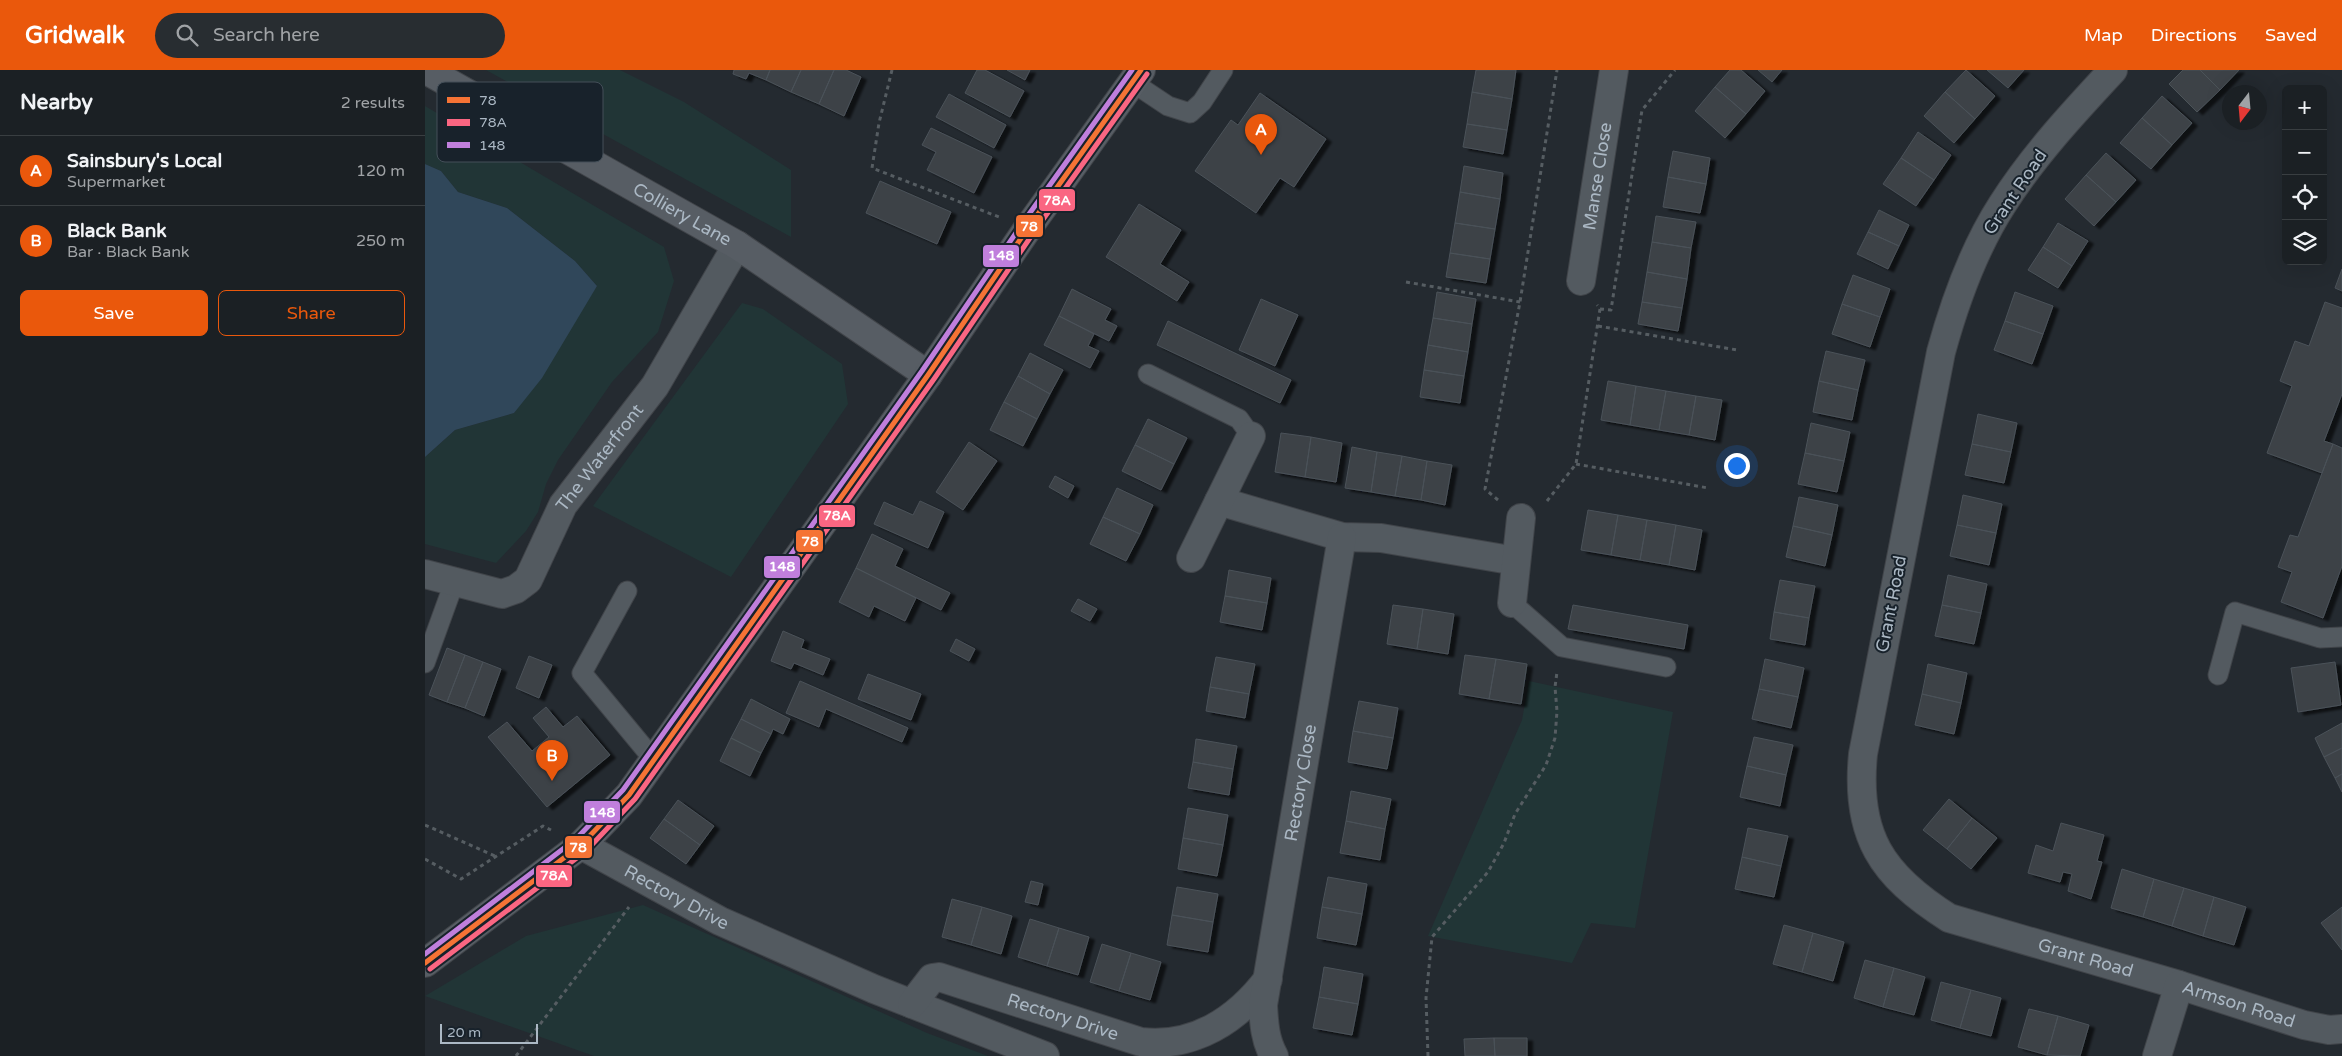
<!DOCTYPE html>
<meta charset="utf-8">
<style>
:root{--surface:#1b2024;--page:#282d31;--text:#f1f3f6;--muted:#a0a3a6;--line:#393e41;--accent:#ea580c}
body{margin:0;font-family:"Varela Round",sans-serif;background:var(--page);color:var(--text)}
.controls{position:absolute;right:15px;top:15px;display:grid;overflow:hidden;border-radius:8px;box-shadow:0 5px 20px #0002}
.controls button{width:45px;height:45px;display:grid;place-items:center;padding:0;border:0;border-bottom:1px solid var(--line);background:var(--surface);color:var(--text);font:25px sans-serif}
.compass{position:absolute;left:1797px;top:15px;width:45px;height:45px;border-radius:50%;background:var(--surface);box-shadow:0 5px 20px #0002;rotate:196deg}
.scale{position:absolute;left:15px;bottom:12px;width:98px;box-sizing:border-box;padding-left:5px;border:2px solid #abb8c4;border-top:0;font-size:14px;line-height:18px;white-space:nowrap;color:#abb8c4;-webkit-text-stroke:4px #18222b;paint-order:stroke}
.you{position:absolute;left:1311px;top:395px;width:18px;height:18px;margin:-12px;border:4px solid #fff;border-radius:50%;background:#1a73e8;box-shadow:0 0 0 8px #1a73e833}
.badge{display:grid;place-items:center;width:32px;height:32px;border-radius:50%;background:var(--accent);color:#fff;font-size:16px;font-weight:700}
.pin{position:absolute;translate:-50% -41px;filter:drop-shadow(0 1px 2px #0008)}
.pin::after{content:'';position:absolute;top:26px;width:18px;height:15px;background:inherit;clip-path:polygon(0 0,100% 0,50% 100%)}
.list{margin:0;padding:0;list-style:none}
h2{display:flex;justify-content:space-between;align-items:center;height:65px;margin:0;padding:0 20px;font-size:21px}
h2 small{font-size:16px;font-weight:400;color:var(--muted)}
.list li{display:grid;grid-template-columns:32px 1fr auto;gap:15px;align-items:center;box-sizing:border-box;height:70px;padding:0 20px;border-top:1px solid var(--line)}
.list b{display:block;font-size:19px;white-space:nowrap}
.list p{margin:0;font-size:16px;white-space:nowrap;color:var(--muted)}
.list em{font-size:16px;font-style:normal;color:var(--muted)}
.actions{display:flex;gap:10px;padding:15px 20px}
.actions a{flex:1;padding:11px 0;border:1px solid var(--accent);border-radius:8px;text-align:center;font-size:18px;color:var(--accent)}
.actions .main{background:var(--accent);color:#fff}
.icon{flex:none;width:28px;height:28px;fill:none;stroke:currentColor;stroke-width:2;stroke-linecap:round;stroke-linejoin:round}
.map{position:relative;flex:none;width:1917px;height:986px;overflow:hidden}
header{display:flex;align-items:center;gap:30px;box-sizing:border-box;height:70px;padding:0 25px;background:var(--accent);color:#fff}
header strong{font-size:24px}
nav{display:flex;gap:28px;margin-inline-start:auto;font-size:18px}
.search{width:350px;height:45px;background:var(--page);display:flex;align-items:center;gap:12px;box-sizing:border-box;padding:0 18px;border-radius:28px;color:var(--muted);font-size:19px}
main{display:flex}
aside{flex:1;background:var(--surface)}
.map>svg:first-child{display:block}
.green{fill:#213536}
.water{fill:#30475a}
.building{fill:#3c4247;stroke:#4b5259;filter:url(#shadow)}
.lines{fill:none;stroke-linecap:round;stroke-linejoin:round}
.lane-casing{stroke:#404449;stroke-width:21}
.street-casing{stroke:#404449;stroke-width:30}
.secondary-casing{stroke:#404449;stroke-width:30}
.path{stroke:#565d62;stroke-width:3;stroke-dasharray:4 4;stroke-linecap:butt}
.lane{stroke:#535a60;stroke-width:19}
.street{stroke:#535a60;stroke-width:28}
.secondary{stroke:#575d64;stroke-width:28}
.bus-1-casing{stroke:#18222b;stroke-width:9}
.bus-2-casing{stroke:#18222b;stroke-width:9}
.bus-3-casing{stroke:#18222b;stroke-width:9}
.bus-1{stroke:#f57335;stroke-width:5}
.bus-2{stroke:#fa6682;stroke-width:5}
.bus-3{stroke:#c07fdc;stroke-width:5}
.labels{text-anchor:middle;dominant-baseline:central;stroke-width:4;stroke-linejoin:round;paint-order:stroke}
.street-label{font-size:18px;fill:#abb8c4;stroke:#18222b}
.key{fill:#18222b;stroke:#444f59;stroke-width:1}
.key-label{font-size:14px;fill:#abb8c4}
.line-badge{stroke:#18222b;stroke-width:2}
.badge-label{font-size:14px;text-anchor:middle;font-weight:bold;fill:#fff}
</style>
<header>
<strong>Gridwalk</strong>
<div class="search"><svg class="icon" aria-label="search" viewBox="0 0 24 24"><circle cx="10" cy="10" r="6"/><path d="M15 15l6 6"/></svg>Search here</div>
<nav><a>Map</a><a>Directions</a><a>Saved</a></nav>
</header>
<main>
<aside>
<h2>Nearby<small>2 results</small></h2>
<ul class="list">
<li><span class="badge">A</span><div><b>Sainsbury's Local</b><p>Supermarket</p></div><em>120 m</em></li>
<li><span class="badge">B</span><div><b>Black Bank</b><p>Bar · Black Bank</p></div><em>250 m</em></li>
</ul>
<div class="actions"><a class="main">Save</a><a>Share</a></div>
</aside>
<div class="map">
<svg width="1917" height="986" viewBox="0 0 1917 986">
<defs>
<filter id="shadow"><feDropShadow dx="5.5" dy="3" stdDeviation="1" flood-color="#0009"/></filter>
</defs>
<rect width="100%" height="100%" fill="#242a30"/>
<path class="green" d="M61 0H195L259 32 366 100V167Z
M0 36 239 177 249 211 233 262 187 312 133 390 121 414 113 442 101 461 71 493 0 474V387L30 360 89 343 172 216 150 191 82 138 33 122 16 101 0 94Z
M317 233 338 239 417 294 423 334 306 507 168 436Z
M1104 611 1248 642 1210 858 1166 853 1147 893 1003 866 1097 650Z
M218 835 502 963 563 986H169L0 926 101 866Z"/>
<path class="water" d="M0 94 16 101 33 122 82 138 150 191 172 216 117 308 89 343 30 360 0 387Z"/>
<path class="building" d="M309 0H345L341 10 324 3 321 9 308 4Z
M345 0H376L366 22 341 10Z
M376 0H409L394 34 366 22Z
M409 0H421L436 7 419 46 394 34Z
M552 0H560L599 21 585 47 540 23Z
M582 0H605L600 10Z
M1051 0H1091L1087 29 1047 22Z
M1305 0H1316L1340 21 1321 44 1290 17Z
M1333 0H1357L1347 12Z
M1541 0 1570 26 1550 49 1520 22Z
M1562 0H1599L1583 18Z
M1758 0H1775L1795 20 1772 42 1744 14Z
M1775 0H1814L1795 20Z
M1290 17 1321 44 1300 68 1270 41Z
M1047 22 1087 29 1082 60 1042 54Z
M1520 22 1550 49 1529 73 1499 46Z
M835 23 901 69 869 117 855 108 831 143 770 101 806 50 813 55Z
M524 24 581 55 569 78 511 47Z
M1737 26 1767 53 1747 75 1717 48Z
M1717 48 1747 75 1726 99 1695 73Z
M1042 54 1082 60 1078 84 1038 77Z
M506 58 567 87 549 123 502 100 511 82 497 75Z
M1493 62 1526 85 1509 110 1476 88Z
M1248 81 1285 88 1281 114 1243 107Z
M1681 83 1711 110 1691 132 1661 105Z
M1476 88 1509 110 1491 136 1458 114Z
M1039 96 1078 103 1075 129 1035 122Z
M1661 105 1691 132 1669 156 1640 129Z
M1243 107 1281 114 1275 143 1238 137Z
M455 111 526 142 512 174 441 143Z
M1035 122 1075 129 1070 159 1030 153Z
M714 134 756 160 735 194 764 212 752 231 681 187Z
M1454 140 1484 155 1474 176 1443 162Z
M1231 146 1271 152 1266 178 1227 172Z
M1030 153 1070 159 1065 189 1025 183Z
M1633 153 1663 171 1647 196 1618 177Z
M1443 162 1474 176 1463 199 1432 184Z
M1227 172 1266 178 1262 209 1222 202Z
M1618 177 1647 196 1633 218 1603 200Z
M1025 183 1065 189 1061 213 1021 207Z
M1917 199V221L1910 218Z
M1222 202 1262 209 1257 238 1217 232Z
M1428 205 1465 219 1455 247 1417 234Z
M647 219 686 239 680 250 692 256 684 271 634 246Z
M1012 222 1051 229 1047 254 1008 248Z
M1590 222 1628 236 1618 264 1580 251Z
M836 229 873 245 850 296 814 280Z
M1217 232 1257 238 1253 261 1213 254Z
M1900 232 1917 238V324L1899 371 1908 374 1897 403 1842 383 1867 316 1855 311 1870 271 1884 276Z
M1417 234 1455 247 1445 277 1407 264Z
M634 246 669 264 663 276 674 281 665 298 619 275Z
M1008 248 1047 254 1043 282 1003 275Z
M743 251 866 310 855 333 732 275Z
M1580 251 1618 264 1607 294 1569 280Z
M1003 275 1043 282 1039 306 999 300Z
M1401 281 1440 290 1433 320 1394 311Z
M605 283 638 300 625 324 593 306Z
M999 300 1039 306 1035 333 995 327Z
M593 306 625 324 612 349 579 332Z
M1183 311 1211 316 1205 355 1176 350Z
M1394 311 1433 320 1427 350 1388 342Z
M1211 316 1241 321 1234 360 1205 355Z
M1241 321 1271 326 1264 365 1234 360Z
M1271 326 1297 330 1290 370 1264 365Z
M579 332 612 349 598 376 565 360Z
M1553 344 1592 353 1586 382 1547 374Z
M723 349 762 368 749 394 710 375Z
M1386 353 1425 362 1419 391 1380 383Z
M856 363 886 367 880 407 850 402Z
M886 367 917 373 911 412 880 407Z
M544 372 572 391 538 440 511 422Z
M1547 374 1586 382 1579 413 1540 405Z
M1908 374 1917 378V496L1898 548 1856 532 1867 502 1853 497 1865 465 1873 467Z
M710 375 749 394 736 420 697 401Z
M927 377 952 382 946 422 920 418Z
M952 382 977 386 970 426 946 422Z
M1380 383 1419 391 1412 422 1373 414Z
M977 386 1002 391 996 430 970 426Z
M1002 391 1027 395 1020 435 996 430Z
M630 406 649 416 643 428 624 417Z
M692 418 728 435 715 464 678 447Z
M1538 425 1577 434 1571 463 1532 455Z
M1374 427 1413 435 1407 465 1368 456Z
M495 431 519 442 503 478 449 454 459 432 488 445Z
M1163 440 1193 445 1186 485 1156 480Z
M1193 445 1222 450 1215 490 1186 485Z
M678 447 715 464 701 491 665 474Z
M1222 450 1251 455 1244 495 1215 490Z
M1251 455 1277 460 1270 500 1244 495Z
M1532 455 1571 463 1564 495 1525 486Z
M1368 456 1407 465 1400 496 1361 487Z
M447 464 478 479 470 496 525 523 516 540 431 498Z
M431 498 491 528 480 551 449 536 444 547 414 532Z
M804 500 846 508 842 533 800 526Z
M1523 505 1562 514 1556 543 1517 535Z
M1355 510 1390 516 1384 548 1349 542Z
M800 526 842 533 837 560 795 552Z
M653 529 672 539 665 551 646 541Z
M968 535 998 539 992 579 962 574Z
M1148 535 1263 555 1259 579 1143 559Z
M1517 535 1556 543 1549 574 1510 566Z
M998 539 1029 544 1023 584 992 579Z
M1349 542 1384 548 1380 575 1345 569Z
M358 561 379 570 376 578 405 589 398 605 369 593 366 599 346 591Z
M531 569 550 579 544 591 525 581Z
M22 578 40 585 22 632 4 625Z
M40 585 58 592 40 638 22 632Z
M1040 585 1071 589 1064 629 1034 624Z
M104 586 127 595 114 628 91 618Z
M791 587 830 594 824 624 785 617Z
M1071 589 1102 594 1096 634 1064 629Z
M1340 589 1379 598 1373 627 1334 619Z
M58 592 76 599 59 646 40 638Z
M1910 592 1916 635 1873 642 1866 598Z
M1503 594 1542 603 1536 633 1497 624Z
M443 604 496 624 486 650 433 629Z
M375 611 483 658 477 672 401 639 394 657 361 643Z
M785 617 824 624 820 648 781 641Z
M1334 619 1373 627 1366 658 1327 649Z
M1497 624 1536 633 1529 664 1490 655Z
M326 629 365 649 358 664 348 659 346 664 316 649Z
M934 631 973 638 968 668 928 661Z
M121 637 138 657 152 646 185 685 122 737 63 667 82 652 107 681 124 667 108 648Z
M316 649 346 664 336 683 306 668Z
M1917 653V678L1899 687 1890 668Z
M928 661 968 668 962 699 923 692Z
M1329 667 1368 675 1361 705 1322 696Z
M306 668 336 683 325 706 295 691Z
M771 669 812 676 808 699 768 692Z
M1917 678V704L1910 708 1899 687Z
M768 692 808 699 804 725 763 718Z
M1322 696 1361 705 1355 736 1315 727Z
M1917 704V722L1910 708Z
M926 721 966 729 960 759 921 751Z
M1524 729 1547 748 1522 779 1498 760Z
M253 730 289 756 275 775 239 749Z
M763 738 803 745 798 775 758 768Z
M1547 748 1572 768 1546 799 1522 779Z
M239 749 275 775 261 794 225 768Z
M921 751 960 759 955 790 915 783Z
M1636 753 1679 765 1672 791 1677 792 1666 829 1643 821 1647 804 1638 802 1635 812 1603 803 1611 775 1628 781Z
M1323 758 1363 766 1356 796 1317 787Z
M758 768 798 775 792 806 753 799Z
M1317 787 1356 796 1349 827 1310 819Z
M1697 799 1729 809 1718 847 1686 838Z
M903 807 942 814 937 844 897 837Z
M1729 809 1759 818 1747 856 1718 847Z
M606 811 618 814 613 835 600 832Z
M752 817 793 824 788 852 747 845Z
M1759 818 1789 827 1778 866 1747 856Z
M1789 827 1821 837 1809 875 1778 866Z
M527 829 557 837 546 875 517 867Z
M557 837 587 846 576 884 546 875Z
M897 837 937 844 931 875 892 868Z
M1917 837V880L1896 853Z
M747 845 788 852 783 882 742 875Z
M605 849 634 858 622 896 593 887Z
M1359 855 1388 863 1377 902 1348 894Z
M634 858 664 867 653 905 622 896Z
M1388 863 1419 872 1408 911 1377 902Z
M677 874 706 883 694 921 665 912Z
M706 883 736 892 725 930 694 921Z
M1440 890 1469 898 1458 937 1429 928Z
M899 897 938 904 933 934 894 927Z
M1469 898 1500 907 1489 945 1458 937Z
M1516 912 1546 920 1535 958 1506 950Z
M1546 920 1576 928 1566 966 1535 958Z
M894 927 933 934 927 965 888 958Z
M1604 939 1633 946 1622 985 1593 977Z
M1633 946 1664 955 1655 986 1622 985Z
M1069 968 1070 986H1040L1039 969Z
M1069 968H1102V986H1070Z"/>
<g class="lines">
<defs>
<path id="lane" d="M707 12 743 36 765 43 777 32 798 0
M723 304 814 349 826 366
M202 521 157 603 229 690
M1087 533 1137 577 1241 597
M0 593 29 513
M1793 605 1810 542 1895 568 1917 567"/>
<g id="street">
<path id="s1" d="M1688 0C1648 43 1608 86 1577 135 1548 180 1530 231 1516 282L1438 684C1430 765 1456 805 1524 848L1754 915 1879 955 1904 960 1917 959"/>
<path id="s2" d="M1156 211 1189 0"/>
<path d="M794 431 917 467 956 468 1091 491"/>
<path d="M766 488 826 366"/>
<path id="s3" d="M0 504 77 524 91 519 103 510 138 435 230 316 312 175"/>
<path d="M1087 533 1096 448"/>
<path id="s4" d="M156 775 295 851 449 919 620 986"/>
<path id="s5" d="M487 934 507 908 514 907 716 972C769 978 812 950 843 909"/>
<path id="s6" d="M849 986C840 970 839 954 838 935L917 467"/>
<path d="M1732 986 1754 915"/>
</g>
<g id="secondary">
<path id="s7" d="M1 0 312 175 503 305"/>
<path d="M0 893 156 775 204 725 503 305 603 158 716 0"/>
</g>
</defs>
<use href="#lane" class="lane-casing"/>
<use href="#street" class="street-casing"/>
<use href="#secondary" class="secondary-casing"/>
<path class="path" d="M467 0 454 53 447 98 574 147
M981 212 1095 232
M1175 239 1186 240 1217 40 1250 0
M1173 256 1312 280
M1151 394 1283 418
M1073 430 1060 419 1095 232 1132 0
M1122 431 1151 394 1175 239 1172 235
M0 755 70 786
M0 789 36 809 118 756 126 760
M91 986 204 837
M1003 986 1001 928 1007 867 1063 802 1079 773 1090 744 1121 695 1130 668 1132 641 1130 617 1132 602"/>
<use href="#lane" class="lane"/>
<use href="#street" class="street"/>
<use href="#secondary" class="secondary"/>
<defs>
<path id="bus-1" d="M0 893 156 775 204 725 503 305 603 158 716 0"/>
<path id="bus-2" d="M5 899 161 781 210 729 509 309 609 162 722 4"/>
<path id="bus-3" d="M0 884 151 769 198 720 497 301 597 154 707 0"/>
</defs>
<use href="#bus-1" class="bus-1-casing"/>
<use href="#bus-2" class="bus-2-casing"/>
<use href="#bus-3" class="bus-3-casing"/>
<use href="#bus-1" class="bus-1"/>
<use href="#bus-2" class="bus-2"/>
<use href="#bus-3" class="bus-3"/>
</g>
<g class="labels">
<g class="street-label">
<text stroke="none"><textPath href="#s2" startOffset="106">Manse Close</textPath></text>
<text transform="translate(1590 122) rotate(-56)">Grant Road</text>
<text stroke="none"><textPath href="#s7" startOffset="294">Colliery Lane</textPath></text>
<text stroke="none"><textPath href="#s3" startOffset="252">The Waterfront</textPath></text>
<text transform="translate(1466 534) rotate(-79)">Grant Road</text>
<text stroke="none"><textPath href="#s6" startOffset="278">Rectory Close</textPath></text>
<text stroke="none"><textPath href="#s4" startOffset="109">Rectory Drive</textPath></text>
<text stroke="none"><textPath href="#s1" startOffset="1085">Grant Road</textPath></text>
<text stroke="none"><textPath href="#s1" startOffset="1245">Armson Road</textPath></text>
<text stroke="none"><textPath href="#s5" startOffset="170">Rectory Drive</textPath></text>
</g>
</g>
<rect x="12" y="12" width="166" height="80" rx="8" class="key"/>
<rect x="22" y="27" width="23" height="6" fill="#f57335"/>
<rect x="22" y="49" width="23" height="7" fill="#fa6682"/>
<rect x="22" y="72" width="23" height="6" fill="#c07fdc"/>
<g class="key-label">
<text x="54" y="35">78</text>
<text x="54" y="57">78A</text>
<text x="54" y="80">148</text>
</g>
<g class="line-badge">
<rect x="613" y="118" width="38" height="24" rx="5" fill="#fa6682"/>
<rect x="590" y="144" width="29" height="24" rx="5" fill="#f57335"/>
<rect x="557" y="174" width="38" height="24" rx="5" fill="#c07fdc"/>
<rect x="393" y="434" width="38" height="24" rx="5" fill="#fa6682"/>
<rect x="370" y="459" width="29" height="24" rx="5" fill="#f57335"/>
<rect x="338" y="485" width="38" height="24" rx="5" fill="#c07fdc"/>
<rect x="158" y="730" width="38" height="24" rx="5" fill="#c07fdc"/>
<rect x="139" y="765" width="29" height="24" rx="5" fill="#f57335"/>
<rect x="110" y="794" width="38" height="24" rx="5" fill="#fa6682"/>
</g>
<g class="badge-label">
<text x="632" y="135">78A</text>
<text x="604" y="161">78</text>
<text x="576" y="190">148</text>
<text x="412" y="450">78A</text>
<text x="385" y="476">78</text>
<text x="357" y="501">148</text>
<text x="177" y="747">148</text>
<text x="153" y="782">78</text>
<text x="129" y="810">78A</text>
</g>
</svg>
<div class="controls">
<button>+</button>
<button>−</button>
<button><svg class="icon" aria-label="locate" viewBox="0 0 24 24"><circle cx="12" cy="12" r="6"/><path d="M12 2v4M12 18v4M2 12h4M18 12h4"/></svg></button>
<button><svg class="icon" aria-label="layers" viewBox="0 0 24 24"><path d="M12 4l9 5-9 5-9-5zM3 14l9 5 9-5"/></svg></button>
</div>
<svg class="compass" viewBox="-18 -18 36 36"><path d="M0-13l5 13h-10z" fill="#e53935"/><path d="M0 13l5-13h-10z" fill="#a0a3a6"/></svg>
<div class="scale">20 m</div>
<div class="you"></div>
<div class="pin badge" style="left:836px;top:85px">A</div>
<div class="pin badge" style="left:127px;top:711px">B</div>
</div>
</main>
